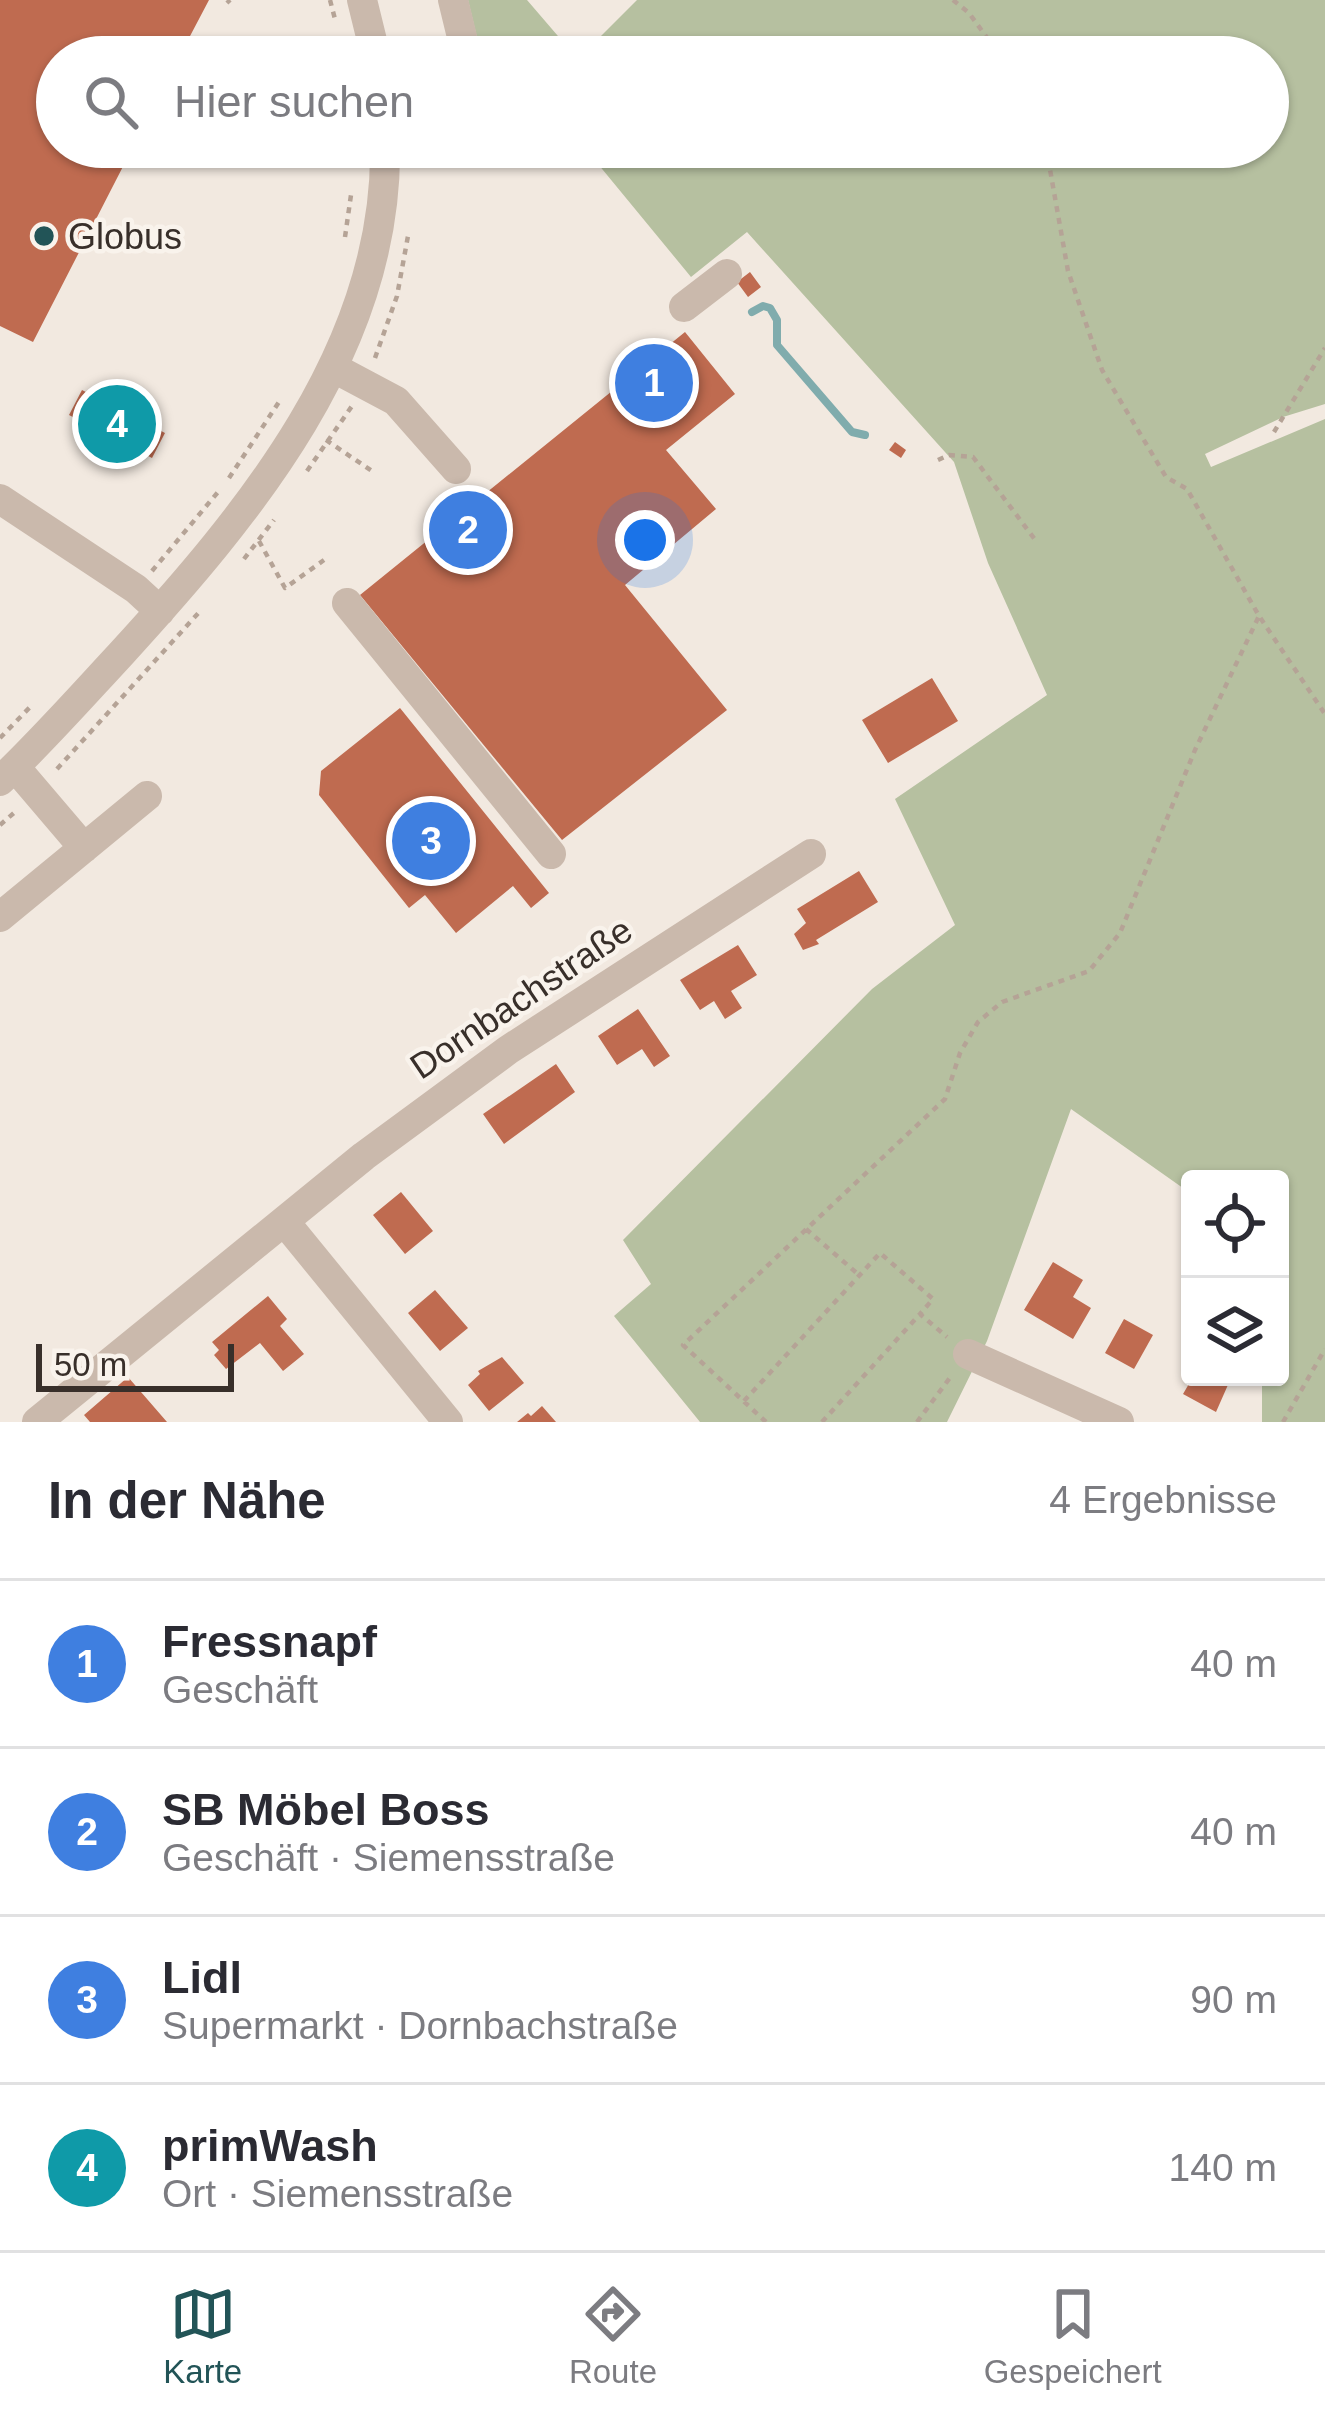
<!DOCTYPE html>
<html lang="de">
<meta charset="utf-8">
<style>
:root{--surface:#fff;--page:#f7f7f7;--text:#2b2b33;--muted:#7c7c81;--line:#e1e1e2;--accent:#225457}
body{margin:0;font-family:Arial,sans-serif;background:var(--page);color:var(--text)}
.controls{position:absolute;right:36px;bottom:36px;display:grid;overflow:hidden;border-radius:12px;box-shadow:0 3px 9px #0004}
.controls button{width:108px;height:108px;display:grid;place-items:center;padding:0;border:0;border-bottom:3px solid var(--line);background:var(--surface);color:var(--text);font:60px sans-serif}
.scale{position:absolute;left:36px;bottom:30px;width:198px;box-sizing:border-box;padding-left:12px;border:6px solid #382f2a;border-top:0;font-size:33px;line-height:42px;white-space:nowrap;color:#382f2a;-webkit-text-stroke:9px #f9f3ec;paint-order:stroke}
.you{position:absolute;left:645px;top:540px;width:42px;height:42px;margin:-30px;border:9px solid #fff;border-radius:50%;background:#1a73e8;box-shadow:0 0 0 18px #1a73e833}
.badge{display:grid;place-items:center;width:78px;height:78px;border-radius:50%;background:var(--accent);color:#fff;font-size:39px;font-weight:700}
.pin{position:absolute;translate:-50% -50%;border:6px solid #fff;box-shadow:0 3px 12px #0006}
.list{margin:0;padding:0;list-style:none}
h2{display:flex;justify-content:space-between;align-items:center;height:156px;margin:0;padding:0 48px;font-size:51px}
h2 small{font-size:39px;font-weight:400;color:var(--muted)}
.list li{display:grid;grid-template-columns:78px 1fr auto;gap:36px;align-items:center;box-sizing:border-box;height:168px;padding:0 48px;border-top:3px solid var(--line)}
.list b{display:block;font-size:45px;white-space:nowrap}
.list p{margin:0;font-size:39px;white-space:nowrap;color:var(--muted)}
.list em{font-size:39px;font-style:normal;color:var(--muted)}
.icon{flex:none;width:66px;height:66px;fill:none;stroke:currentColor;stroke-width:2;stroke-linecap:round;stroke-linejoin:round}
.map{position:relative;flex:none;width:1325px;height:1422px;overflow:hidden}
.search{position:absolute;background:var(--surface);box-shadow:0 3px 9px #0004;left:36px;right:36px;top:36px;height:132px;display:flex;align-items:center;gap:30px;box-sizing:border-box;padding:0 42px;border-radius:66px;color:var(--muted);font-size:45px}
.sheet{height:828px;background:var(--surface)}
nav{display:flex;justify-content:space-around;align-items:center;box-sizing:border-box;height:168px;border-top:3px solid var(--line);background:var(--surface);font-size:33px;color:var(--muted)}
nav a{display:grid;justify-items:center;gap:6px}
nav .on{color:var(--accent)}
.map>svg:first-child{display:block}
.green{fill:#b6c0a0}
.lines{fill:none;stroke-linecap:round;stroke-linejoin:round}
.stream{stroke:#80acad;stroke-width:8}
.building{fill:#bf6b50}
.path{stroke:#b5a396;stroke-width:4.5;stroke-dasharray:6 6;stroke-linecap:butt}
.minor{stroke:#cab9ac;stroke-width:30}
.poi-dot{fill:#225457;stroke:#f9f3ec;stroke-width:4.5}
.labels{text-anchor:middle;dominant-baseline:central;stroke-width:9;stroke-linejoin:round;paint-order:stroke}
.poi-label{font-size:36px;fill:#382f2a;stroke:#f9f3ec;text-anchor:start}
.street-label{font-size:36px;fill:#382f2a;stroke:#f9f3ec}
</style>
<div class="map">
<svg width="1325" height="1422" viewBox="0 0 1325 1422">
<rect width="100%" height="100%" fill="#f2e9e0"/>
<path class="green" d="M468 0H527L576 57H477L479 46Z
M637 0H1325V404L1283 417 1205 454 1211 467 1325 419V1422H1262V1377H1280V1179H1190V1193L1071 1109 987 1341 947 1422H700L614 1316 651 1284 623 1240 872 989 955 925 895 799 1047 695 988 563 954 462 747 232 691 277 584 147H1268V57H580Z"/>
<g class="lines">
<path class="stream" d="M752 312 763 306 770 308 777 320V345L852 432 865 435"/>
</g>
<path class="building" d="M0 0H209L179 57H57V147H133L33 342 0 326Z
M750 272 761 287 748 297 737 282Z
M685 332 735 394 666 450 716 509 625 585 727 710 562 840 360 595Z
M82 390 165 433 152 458 69 415Z
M895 442 906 450 901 458 889 450Z
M932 678 958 721 888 763 862 720Z
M400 708 549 893 531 908 513 886 456 933 425 895 409 908 319 795 321 771Z
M859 871 878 902 816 940 819 944 803 950 794 934 806 923 797 909Z
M738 945 757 975 731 991 742 1008 725 1019 714 1001 700 1010 680 980Z
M638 1009 670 1056 654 1067 642 1049 617 1065 598 1036Z
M556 1064 575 1092 504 1144 483 1114Z
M401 1192 433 1231 405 1254 373 1215Z
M1053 1262 1083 1280 1073 1297 1091 1308 1073 1339 1024 1310Z
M435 1290 468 1328 440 1351 408 1313Z
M268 1296 287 1319 280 1326 304 1354 283 1371 260 1343 226 1369 214 1355 219 1350 212 1342Z
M1124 1319 1153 1335 1134 1369 1105 1353Z
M502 1357 524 1383 489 1411 468 1385 480 1374 478 1371Z
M128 1377 167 1422H90L84 1415Z
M1193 1377 1231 1378 1216 1412 1183 1394Z
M542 1406 556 1422H517L528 1413 531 1416Z"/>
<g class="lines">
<path class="path" d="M227 0 230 3
M330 0 336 23
M953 0 969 13 1001 57
M1046 147 1068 271 1102 370 1166 477 1187 489 1259 616 1325 714
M345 237 351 195
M375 358 397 296 408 236
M1274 432 1325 348
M326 440 372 471
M938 460 949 455 973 457 1036 541
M307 471 352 406
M229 478 279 402
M259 541 285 588 324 560
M244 559 274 520
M152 571 218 492
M0 738 33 704
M57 769 202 609
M0 825 15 812
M806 1229 859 1275
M744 1401 880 1253 933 1299 920 1314
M766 1422 683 1345 945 1099 960 1053 978 1022 1002 1002 1089 971 1120 933 1195 750 1259 616
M822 1422 920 1314 947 1337
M917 1422 952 1375
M1283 1422 1325 1349"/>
<path class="minor" d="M362 0 376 57
M453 0 462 37 458 57
M684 307 727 274
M334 368 396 401 456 469
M0 499 136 589 160 611
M347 603 551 854
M15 767 84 848
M0 781C42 741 81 697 120 655 249 514 388 348 385 147
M0 917 147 796
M284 1221 448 1422
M968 1354 1119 1422
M37 1422 364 1156 508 1050 811 854"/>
</g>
<circle class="poi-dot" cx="44" cy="236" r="12"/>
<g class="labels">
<g class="poi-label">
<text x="68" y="236">Globus</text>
</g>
<g class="street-label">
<text transform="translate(521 998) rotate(-34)">Dornbachstraße</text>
</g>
</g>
</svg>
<div class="controls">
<button><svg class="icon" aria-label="locate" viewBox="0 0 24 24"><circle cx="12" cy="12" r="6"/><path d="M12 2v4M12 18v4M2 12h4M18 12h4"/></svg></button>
<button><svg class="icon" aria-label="layers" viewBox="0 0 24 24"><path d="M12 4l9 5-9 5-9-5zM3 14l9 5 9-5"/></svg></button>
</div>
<div class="scale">50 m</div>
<div class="you"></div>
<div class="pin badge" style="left:654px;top:383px;background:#3f7fe0">1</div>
<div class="pin badge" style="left:468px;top:530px;background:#3f7fe0">2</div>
<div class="pin badge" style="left:431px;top:841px;background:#3f7fe0">3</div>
<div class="pin badge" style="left:117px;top:424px;background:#0f9aa8">4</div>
<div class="search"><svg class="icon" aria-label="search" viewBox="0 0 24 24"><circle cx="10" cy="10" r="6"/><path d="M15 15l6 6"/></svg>Hier suchen</div>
</div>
<section class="sheet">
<h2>In der Nähe<small>4 Ergebnisse</small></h2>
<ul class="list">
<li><span class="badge" style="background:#3f7fe0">1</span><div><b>Fressnapf</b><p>Geschäft</p></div><em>40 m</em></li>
<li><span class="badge" style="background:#3f7fe0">2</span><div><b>SB Möbel Boss</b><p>Geschäft · Siemensstraße</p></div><em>40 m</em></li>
<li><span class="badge" style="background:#3f7fe0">3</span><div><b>Lidl</b><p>Supermarkt · Dornbachstraße</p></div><em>90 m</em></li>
<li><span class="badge" style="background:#0f9aa8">4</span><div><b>primWash</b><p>Ort · Siemensstraße</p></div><em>140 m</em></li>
</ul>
</section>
<nav>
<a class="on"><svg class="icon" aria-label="map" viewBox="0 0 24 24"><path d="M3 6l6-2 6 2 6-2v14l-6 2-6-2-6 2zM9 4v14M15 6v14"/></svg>Karte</a>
<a><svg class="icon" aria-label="directions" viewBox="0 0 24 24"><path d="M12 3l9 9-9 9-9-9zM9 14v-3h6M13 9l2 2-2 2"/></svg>Route</a>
<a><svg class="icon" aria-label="saved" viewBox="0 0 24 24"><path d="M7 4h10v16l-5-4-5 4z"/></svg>Gespeichert</a>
</nav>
